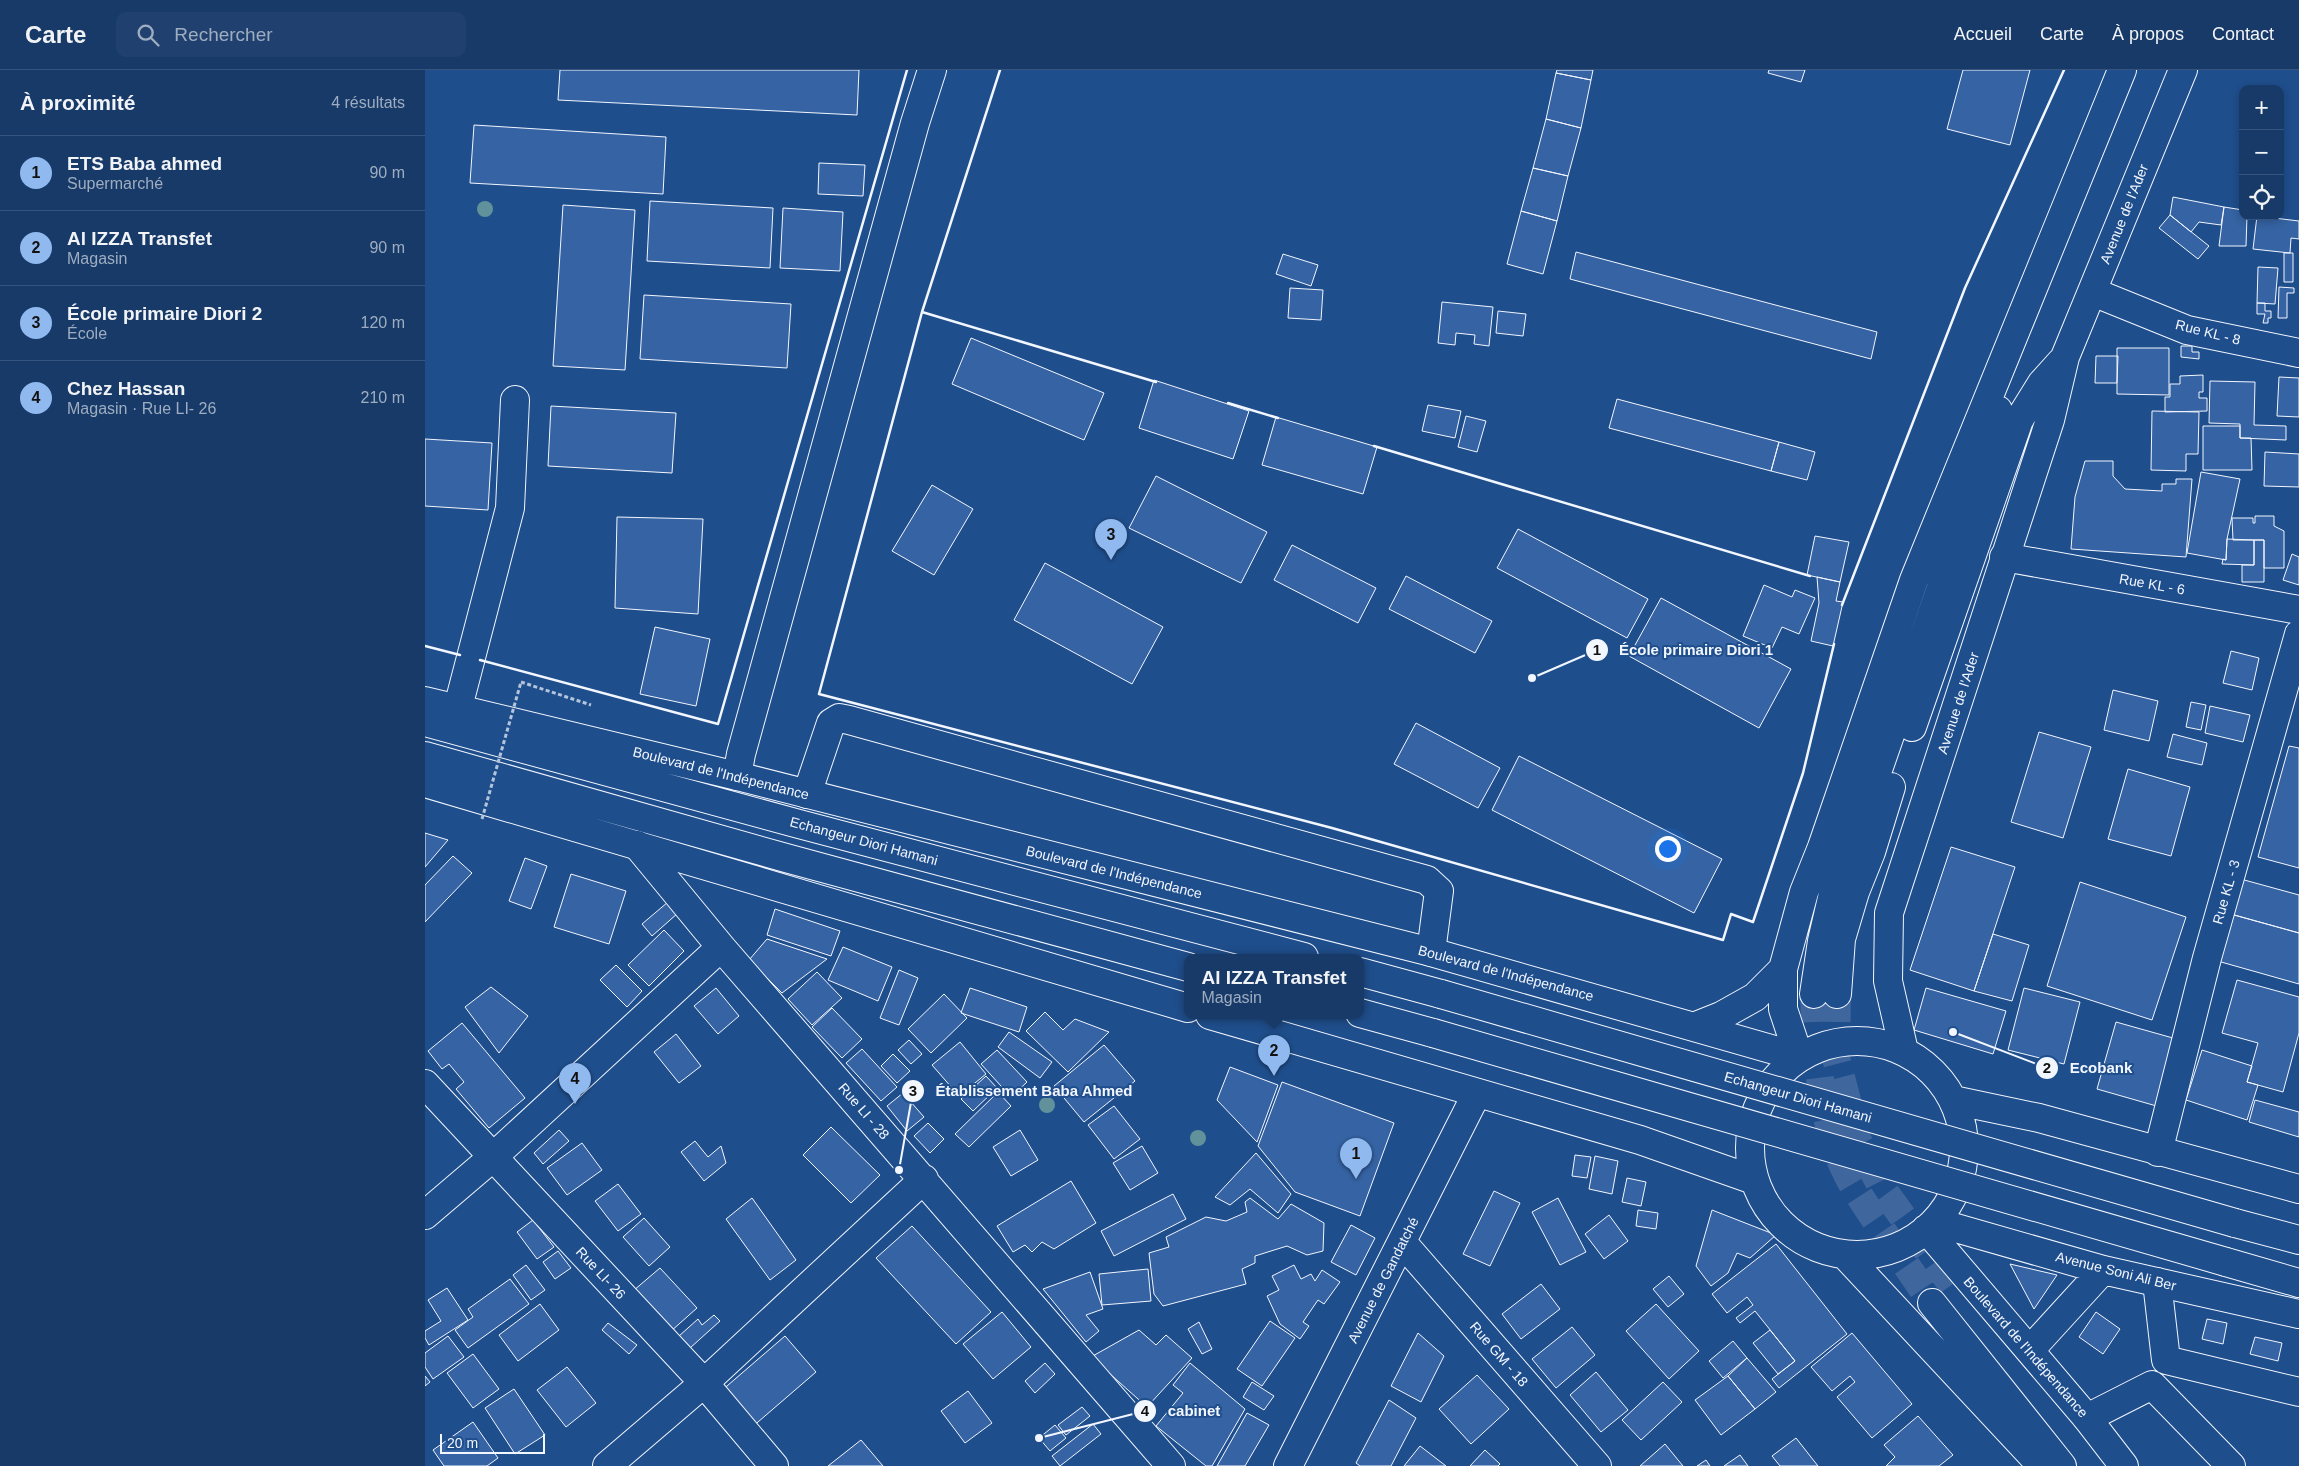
<!DOCTYPE html>
<html lang="fr">
<meta charset="utf-8">
<style>
:root{--surface:#173a69;--page:#20416f;--text:#f1f3f6;--muted:#9eadc0;--line:#36547d;--accent:#90b9f0}
body{margin:0;font-family:Helvetica,sans-serif;background:var(--page);color:var(--text)}
.controls{position:absolute;right:15px;top:15px;display:grid;overflow:hidden;border-radius:10px;box-shadow:0 2px 8px #0003}
.controls button{width:45px;height:45px;display:grid;place-items:center;padding:0;border:0;border-bottom:1px solid var(--line);background:var(--surface);color:var(--text);font:25px sans-serif}
.scale{position:absolute;left:15px;bottom:12px;width:105px;box-sizing:border-box;padding-left:5px;border:2px solid #f2f6ff;border-top:0;font-size:14px;line-height:18px;white-space:nowrap;color:#f2f6ff;-webkit-text-stroke:4px #1f4e8c;paint-order:stroke}
.you{position:absolute;left:1242px;top:778px;width:18px;height:18px;margin:-12px;border:4px solid #fff;border-radius:50%;background:#1a73e8;box-shadow:0 0 0 8px #1a73e833}
.badge{display:grid;place-items:center;width:32px;height:32px;border-radius:50%;background:var(--accent);color:#111;font-size:16px;font-weight:700}
.pin{position:absolute;translate:-50% -41px;filter:drop-shadow(0 1px 2px #0008)}
.pin::after{content:'';position:absolute;top:26px;width:18px;height:15px;background:inherit;clip-path:polygon(0 0,100% 0,50% 100%)}
.popup{position:absolute;left:759px;top:884px;width:180px;height:65px;box-sizing:border-box;display:grid;place-content:center;border-radius:10px;background:var(--surface);filter:drop-shadow(0 1px 4px #0005);font-size:16px;white-space:nowrap;color:var(--muted)}
.popup b{font-size:19px;color:var(--text)}
.popup::after{content:'';position:absolute;left:50%;top:100%;margin-left:-10px;border:10px solid transparent;border-top-color:var(--surface)}
.list{margin:0;padding:0;list-style:none}
h2{display:flex;justify-content:space-between;align-items:center;height:65px;margin:0;padding:0 20px;font-size:21px}
h2 small{font-size:16px;font-weight:400;color:var(--muted)}
.list li{display:grid;grid-template-columns:32px 1fr auto;gap:15px;align-items:center;box-sizing:border-box;height:75px;padding:0 20px;border-top:1px solid var(--line)}
.list b{display:block;font-size:19px;white-space:nowrap}
.list p{margin:0;font-size:16px;white-space:nowrap;color:var(--muted)}
.list em{font-size:16px;font-style:normal;color:var(--muted)}
.icon{flex:none;width:28px;height:28px;fill:none;stroke:currentColor;stroke-width:2;stroke-linecap:round;stroke-linejoin:round}
.map{position:relative;flex:none;width:1874px;height:1396px;overflow:hidden}
header{display:flex;align-items:center;gap:30px;box-sizing:border-box;height:70px;padding:0 25px;background:var(--surface);border-bottom:1px solid var(--line)}
header strong{font-size:24px}
nav{display:flex;gap:28px;margin-inline-start:auto;font-size:18px}
.search{width:350px;height:45px;background:var(--page);display:flex;align-items:center;gap:12px;box-sizing:border-box;padding:0 18px;border-radius:10px;color:var(--muted);font-size:19px}
main{display:flex}
aside{flex:1;background:var(--surface)}
.map>svg:first-child{display:block}
.building{fill:#3563a3;stroke:#f2f6ff}
.lines{fill:none;stroke-linecap:round;stroke-linejoin:round}
.major-tunnel{stroke:#3f679d;stroke-width:28;stroke-dasharray:28 14;stroke-linecap:butt}
.minor-casing{stroke:#f2f6ff;stroke-width:30}
.major-casing{stroke:#f2f6ff;stroke-width:30}
.path{stroke:#b3c4dc;stroke-width:3;stroke-dasharray:4 2.5;stroke-linecap:butt}
.minor{stroke:#1f4e8c;stroke-width:28}
.major{stroke:#1f4e8c;stroke-width:28}
.major-bridge-casing{stroke:#f2f6ff;stroke-width:30;stroke-linecap:butt}
.path-bridge{stroke:#b3c4dc;stroke-width:3;stroke-dasharray:4 2.5;stroke-linecap:butt}
.major-bridge{stroke:#1f4e8c;stroke-width:28}
.wall{stroke:#f2f6ff;stroke-width:2.5}
.tree{fill:#61919a}
.labels{text-anchor:middle;dominant-baseline:central;stroke-width:4;stroke-linejoin:round;paint-order:stroke}
.street-label{font-size:14px;fill:#f2f6ff;stroke:#1f4e8c}
.leader{fill:none;stroke:#f2f6ff;stroke-width:2}
.callout-dot{fill:#f2f6ff;stroke:#1f4e8c;stroke-width:2}
.mark-label{font-size:15px;text-anchor:middle;font-weight:bold;fill:#111}
.callout-label{font-size:15px;text-anchor:middle;font-weight:bold;fill:#f2f6ff;stroke:#1f4e8c;stroke-width:4;stroke-linejoin:round;paint-order:stroke}
</style>
<header>
<strong>Carte</strong>
<div class="search"><svg class="icon" aria-label="search" viewBox="0 0 24 24"><circle cx="10" cy="10" r="6"/><path d="M15 15l6 6"/></svg>Rechercher</div>
<nav><a>Accueil</a><a>Carte</a><a>À propos</a><a>Contact</a></nav>
</header>
<main>
<aside>
<h2>À proximité<small>4 résultats</small></h2>
<ul class="list">
<li><span class="badge">1</span><div><b>ETS Baba ahmed</b><p>Supermarché</p></div><em>90 m</em></li>
<li><span class="badge">2</span><div><b>Al IZZA Transfet</b><p>Magasin</p></div><em>90 m</em></li>
<li><span class="badge">3</span><div><b>École primaire Diori 2</b><p>École</p></div><em>120 m</em></li>
<li><span class="badge">4</span><div><b>Chez Hassan</b><p>Magasin · Rue LI- 26</p></div><em>210 m</em></li>
</ul>
</aside>
<div class="map">
<svg width="1874" height="1396" viewBox="0 0 1874 1396">
<rect width="100%" height="100%" fill="#1f4e8c"/>
<path class="building" d="M135 0H434L432 45 133 30Z
M1132 0H1168L1166 10 1131 3Z
M1344 0H1380L1376 12 1343 3Z
M1538 0H1605L1585 75 1522 59Z
M1131 3 1166 10 1156 58 1121 49Z
M1121 49 1156 58 1143 106 1108 98Z
M49 55 241 67 238 124 45 113Z
M394 93 440 95 438 126 393 124Z
M1108 98 1143 106 1132 151 1096 141Z
M1748 127 1799 137 1796 155 1774 152 1766 162 1745 145Z
M225 131 348 138 345 198 222 191Z
M138 135 210 140 200 300 128 296Z
M1799 137 1818 140V146H1822L1821 176H1794Z
M358 138 418 142 415 201 355 198Z
M1096 141 1132 151 1118 204 1082 194Z
M1745 145 1784 176 1773 189 1734 158Z
M1832 146 1874 151V169L1866 168 1865 183 1828 179Z
M1151 182 1452 262 1446 289 1145 209Z
M1859 183H1868V212H1859Z
M858 184 893 195 886 216 851 204Z
M1833 197 1853 198 1850 234 1832 233Z
M1854 217 1869 218V223H1862V248H1853Z
M865 218 898 220 896 250 863 248Z
M219 225 366 234 362 298 215 289Z
M1017 232 1068 237 1064 276 1049 274 1050 265 1031 263 1030 275 1013 273Z
M1832 233H1840V241H1846V248H1843V253H1838L1840 244H1832Z
M1073 241 1101 244 1098 266 1071 263Z
M546 268 679 323 659 370 527 314Z
M1756 276H1767V282H1774V289L1756 287Z
M1692 278H1744V325L1692 324Z
M1671 286H1693L1692 313H1670Z
M1778 305V322H1774V328H1782V341L1740 342V327H1745V314H1755V306Z
M1854 307 1874 308V347L1852 346Z
M729 310 824 341 808 389 714 358Z
M1785 311 1830 312 1829 355 1861 356V370L1815 368V354L1784 353Z
M1192 329 1354 372 1346 401 1184 358Z
M1003 335 1036 341 1030 368 997 361Z
M126 336 251 343 247 403 123 396Z
M1727 341 1774 342 1773 384H1761V401L1726 400Z
M1041 346 1061 351 1052 382 1033 377Z
M851 347 952 377 938 424 837 395Z
M1778 356H1815V368H1826L1827 400H1778Z
M0 369 67 373 63 440 0 436Z
M1354 372 1390 382 1382 410 1346 401Z
M1840 382 1874 384V417L1839 416Z
M1660 391H1688V406L1700 419 1737 421V414H1751V409H1767L1761 487 1646 479 1650 427Z
M1776 402 1815 409 1802 469 1801 490 1762 483Z
M731 406 842 462 816 513 704 458Z
M507 415 548 439 509 505 467 481Z
M1830 446H1849V456L1859 461V498H1839V470H1808L1807 448H1828V453H1830Z
M192 447 278 449 273 544 190 538Z
M1093 459 1223 529 1202 568 1072 498Z
M1390 466 1424 472 1415 512 1382 505Z
M1802 469 1829 470V495L1797 494 1798 489 1801 490Z
M1829 470H1839V512H1817V495H1829Z
M867 475 951 518 933 553 849 510Z
M1867 484 1874 487V515L1858 510Z
M620 493 738 557 707 614 589 550Z
M981 506 1067 551 1050 583 964 539Z
M1392 507 1415 512 1411 531 1418 532 1408 576 1386 571 1394 533Z
M1339 515 1367 527 1370 520 1390 528 1374 564 1357 557 1347 578 1318 566Z
M1236 528 1366 599 1334 658 1204 586Z
M230 557 285 569 271 636 215 624Z
M1806 581 1834 588 1827 620 1798 613Z
M1688 620 1733 631 1724 671 1679 660Z
M1766 632 1781 635 1776 660 1761 657Z
M1785 636 1825 645 1818 672 1780 663Z
M991 653 1075 698 1053 738 969 694Z
M1614 662 1666 677 1638 768 1586 752Z
M1748 664 1782 673 1777 695 1742 687Z
M1864 676 1874 678V798L1833 787Z
M1094 686 1297 789 1269 843 1067 740Z
M1703 699 1765 717 1746 786 1683 769Z
M0 763 23 770 0 797Z
M1526 777 1590 797 1549 921 1485 900Z
M28 786 47 803 0 852V815Z
M100 788 122 796 106 839 84 831Z
M146 804 201 821 184 874 129 857Z
M1812 808 1874 825V863L1802 843Z
M1655 812 1761 847 1727 950 1622 916Z
M243 832 253 843 227 866 217 854Z
M350 839 415 861 406 886 342 865Z
M1802 843 1874 863V914L1789 890Z
M239 860 259 881 224 916 203 895Z
M1568 864 1604 875 1587 931 1549 921Z
M342 869 402 889 357 923 324 890Z
M418 877 467 897 453 931 403 910Z
M191 895 217 921 202 937 175 910Z
M474 900 493 908 474 955 455 948Z
M392 902 417 928 387 955 363 929Z
M1812 910 1874 927V963L1858 1022 1822 1012 1833 973 1797 963Z
M66 917 103 946 74 983 40 937Z
M291 918 314 946 293 964 269 936Z
M545 918 602 937 594 962 536 943Z
M1501 918 1581 941 1568 984 1489 960Z
M1599 918 1655 932 1639 994 1583 980Z
M519 924 542 948 506 983 483 959Z
M407 938 437 969 417 988 387 957Z
M620 942 638 960 650 949 684 962 643 1002 601 961Z
M1691 952 1755 970 1735 1037 1672 1019Z
M37 953 100 1028 64 1058 31 1019 39 1012 24 994 17 999 3 981Z
M584 962 627 992 615 1008 573 977Z
M251 964 276 996 254 1013 229 982Z
M484 970 497 984 486 994 473 980Z
M535 972 561 1004 534 1026 507 995Z
M679 975 710 1011 659 1052 629 1016Z
M437 979 472 1017 456 1031 421 993Z
M572 980 602 1012 586 1027 556 994Z
M1777 980 1827 996 1822 1012 1833 1015 1822 1050 1761 1030Z
M468 984 485 1001 472 1013 456 996Z
M805 997 853 1015 832 1072 792 1030Z
M561 1006 572 1018 548 1041 536 1029Z
M857 1012 969 1053 935 1146 870 1122 833 1076Z
M573 1022 586 1036 544 1077 530 1064Z
M478 1023 499 1047 482 1061 462 1036Z
M1830 1030 1874 1042V1067L1824 1052Z
M689 1036 715 1069 689 1089 663 1055Z
M503 1053 519 1069 505 1083 489 1066Z
M406 1057 455 1105 426 1133 378 1085Z
M134 1060 144 1071 118 1094 109 1083Z
M595 1060 613 1090 586 1106 568 1077Z
M270 1071 283 1087 296 1076 301 1093 279 1111 256 1082Z
M157 1073 177 1100 142 1125 122 1098Z
M717 1076 733 1103 705 1120 688 1093Z
M831 1083 866 1124 853 1143 825 1119 805 1135 790 1127Z
M1150 1085 1166 1087 1162 1108 1147 1106Z
M1170 1086 1193 1091 1187 1124 1164 1119Z
M1202 1108 1221 1112 1216 1136 1197 1132Z
M646 1111 671 1153 629 1179 617 1172 607 1182 600 1175 588 1182 572 1156Z
M193 1114 216 1144 193 1161 170 1131Z
M1069 1121 1095 1133 1065 1196 1038 1184Z
M748 1124 761 1149 689 1186 676 1161Z
M327 1128 371 1190 345 1210 301 1149Z
M825 1128 853 1149 866 1134 899 1153 898 1181 882 1185 862 1176 830 1186V1193L817 1199 821 1214 738 1236 729 1224 724 1183 744 1177 741 1167 781 1147 801 1151 822 1142 820 1132Z
M1133 1128 1161 1182 1135 1195 1107 1142Z
M1213 1140 1233 1143 1231 1159 1211 1156Z
M1287 1140 1351 1165 1325 1188 1312 1183 1303 1203 1286 1216 1271 1196Z
M1184 1145 1203 1171 1179 1189 1160 1164Z
M219 1148 245 1177 224 1196 198 1167Z
M108 1150 129 1177 112 1189 92 1162Z
M926 1155 950 1168 931 1205 906 1192Z
M487 1156 566 1242 531 1274 451 1188Z
M1351 1174 1422 1264 1354 1318 1347 1309 1370 1291 1330 1241 1315 1253 1311 1248 1328 1235 1322 1227 1302 1243 1287 1224Z
M133 1181 146 1198 130 1209 118 1192Z
M1585 1194 1632 1205 1609 1239Z
M101 1195 120 1220 106 1230 88 1205Z
M869 1195 876 1209 886 1204 890 1211 897 1200 915 1212 899 1234 893 1230 878 1252 884 1256 875 1269 855 1254 842 1226 854 1220 847 1206Z
M235 1198 272 1238 245 1262 208 1221Z
M723 1199 726 1231 677 1235 674 1204Z
M665 1202 678 1239 661 1245 674 1261 661 1272 618 1219Z
M1244 1206 1259 1224 1243 1237 1228 1219Z
M85 1209 104 1234 43 1278 30 1260 48 1247 43 1239Z
M1116 1214 1135 1239 1096 1269 1077 1244Z
M22 1218 43 1250 4 1275 0 1268V1261L16 1251 3 1230Z
M115 1234 134 1260 93 1291 74 1265Z
M1231 1234 1274 1281 1244 1309 1201 1261Z
M577 1242 606 1277 568 1309 538 1274Z
M1671 1242 1695 1259 1678 1284 1654 1267Z
M289 1245 295 1251 265 1278 254 1266 273 1249 277 1255Z
M1782 1249 1802 1253 1798 1274 1777 1269Z
M845 1251 870 1268 837 1316 812 1299Z
M774 1252 787 1279 777 1284 763 1259Z
M183 1253 212 1275 204 1284 177 1260Z
M1147 1257 1170 1285 1131 1318 1107 1289Z
M714 1260 731 1275 741 1265 767 1288 722 1337 666 1287Z
M1345 1260 1370 1291 1353 1304 1328 1273Z
M993 1263 1019 1286 996 1332 966 1316Z
M1427 1263 1487 1334 1447 1368 1412 1327 1430 1312 1425 1306 1407 1321 1386 1297Z
M23 1266 39 1287 8 1309 0 1297V1283Z
M360 1266 391 1302 326 1358 295 1322Z
M1830 1267 1857 1273 1853 1291 1825 1284Z
M1308 1271 1322 1288 1298 1308 1284 1291Z
M48 1284 74 1319 48 1338 22 1303Z
M1322 1288 1351 1322 1330 1339 1303 1306Z
M620 1293 630 1304 610 1323 600 1311Z
M765 1293 820 1339 787 1396H781L731 1356 758 1323 748 1315Z
M142 1297 171 1333 141 1357 112 1320Z
M1171 1302 1203 1340 1176 1362 1145 1325Z
M1052 1305 1084 1339 1046 1374 1014 1339Z
M0 1306 5 1312 0 1316Z
M1303 1306 1330 1339 1296 1365 1270 1330Z
M827 1312 849 1326 839 1340 818 1327Z
M1238 1312 1257 1332 1216 1370 1197 1350Z
M89 1319 120 1365 90 1384 60 1338Z
M543 1321 567 1353 540 1373 516 1341Z
M964 1330 991 1348 966 1396H935L931 1393Z
M657 1337 665 1346 641 1365 633 1355Z
M822 1343 844 1355 820 1396H792Z
M1493 1346 1528 1385 1514 1396H1461L1470 1387 1459 1375Z
M48 1352 73 1388 62 1396H19L8 1380Z
M668 1354 676 1364 635 1396 627 1386Z
M630 1355 641 1368 625 1381 614 1368Z
M1371 1368 1393 1396H1355L1347 1386Z
M436 1370 458 1396H403Z
M1240 1374 1258 1396H1215Z
M995 1376 1021 1396H979Z
M1060 1380 1075 1394 1073 1396H1045Z
M1315 1385 1323 1396H1299Z
M1281 1390 1285 1396H1272Z"/>
<g class="lines">
<path class="major-tunnel" d="M1389 924C1391 982 1394 1041 1418 1096 1426 1114 1438 1131 1449 1148 1468 1176 1488 1205 1507 1233
M1412 924 1411 988 1432 1069 1457 1118 1533 1223"/>
<defs>
<path id="minor" d="M1668 222 1762 260 1874 283
M1579 487 1874 540
M32 641 85 438 90 330
M312 706 316 684 490 53 507 0
M382 724 406 653 414 648 424 650 1002 810 1014 821 1006 882
M212 775 296 877 746 1396
M0 1014 279 1313 349 1396
M1733 1082 1782 888 1874 564
M0 1145 68 1087 296 877
M977 1172 1172 1396
M1732 1212 1741 1290 1874 1322
M1662 1348 1727 1315 1806 1396
M182 1396 279 1313 499 1109
M863 1396 1052 1023"/>
<path id="major" d="M0 631 312 706 1006 882 1374 987
M0 652 374 754 879 887
M1487 657 1594 350 1617 313 1636 292
M0 686 361 788 763 897
M0 713 763 938
M1358 899V939L1374 987
M935 902 1016 924
M1389 924 1397 871 1411 811 1438 743 1561 388 1573 340
M1412 924 1416 869 1430 822 1446 782 1466 717
M935 943 1008 963
M785 945 1215 1070 1329 1110
M1271 956 1296 946 1330 927 1358 899 1379 822 1397 777 1489 510 1697 0
M1325 1078a107 107 0 1 1 214 0a107 107 0 1 1-214 0Z
M1479 981 1463 911 1464 843 1625 350 1640 287 1758 0
M1528 1030 1614 1048 1874 1119
M1510 1152 1678 1200 1874 1244
M1810 1153 1874 1170
M1501 1159 1662 1348 1699 1396
M1419 1184 1617 1396
M1801 1192 1874 1213
M1507 1233 1637 1396
M1605 1280 1678 1200"/>
</defs>
<use href="#minor" class="minor-casing"/>
<use href="#major" class="major-casing"/>
<path class="path" d="M96 612 166 635"/>
<use href="#minor" class="minor"/>
<use href="#major" class="major"/>
<defs>
<path id="major-bridge" d="M1016 924 1810 1153
M1008 963 1801 1192"/>
</defs>
<use href="#major-bridge" class="major-bridge-casing"/>
<path class="path-bridge" d="M57 749 96 612"/>
<use href="#major-bridge" class="major-bridge"/>
<path class="wall" d="M575 0 497 242 394 624 907 758 1298 870 1306 844 1328 852 1378 703 1409 574
M497 242 731 312
M803 333 853 348
M949 376 1385 506
M1417 535 1540 218 1639 0
M0 576 35 585
M55 590 293 654 482 0"/>
</g>
<g class="tree">
<circle cx="60" cy="139" r="8"/>
<circle cx="622" cy="1035" r="8"/>
<circle cx="773" cy="1068" r="8"/>
</g>
<g class="labels">
<g class="street-label">
<text transform="translate(1699 144) rotate(-68)">Avenue de l'Ader</text>
<text transform="translate(1783 262) rotate(14)">Rue KL - 8</text>
<text transform="translate(1727 514) rotate(10)">Rue KL - 6</text>
<text transform="translate(1533 633) rotate(-72)">Avenue de l'Ader</text>
<text transform="translate(296 703) rotate(14)">Boulevard de l'Indépendance</text>
<text transform="translate(439 771) rotate(15)">Echangeur Diori Hamani</text>
<text transform="translate(689 802) rotate(14)">Boulevard de l'Indépendance</text>
<text transform="translate(1801 822) rotate(-74)">Rue KL - 3</text>
<text transform="translate(1081 903) rotate(15)">Boulevard de l'Indépendance</text>
<text transform="translate(1373 1027) rotate(16)">Echangeur Diori Hamani</text>
<text transform="translate(439 1041) rotate(49)">Rue LI - 28</text>
<text transform="translate(1691 1201) rotate(14)">Avenue Soni Ali Ber</text>
<text transform="translate(176 1203) rotate(47)">Rue LI- 26</text>
<text transform="translate(958 1210) rotate(-63)">Avenue de Gandatché</text>
<text transform="translate(1601 1277) rotate(49)">Boulevard de l'Indépendance</text>
<text transform="translate(1074 1284) rotate(49)">Rue GM - 18</text>
</g>
</g>
<path class="leader" d="M1107 608L1172 580M1528 962L1622 998M474 1100L488 1021M614 1368L720 1341"/>
<g class="callout-dot">
<circle cx="1107" cy="608" r="5"/>
<circle cx="1528" cy="962" r="5"/>
<circle cx="474" cy="1100" r="5"/>
<circle cx="614" cy="1368" r="5"/>
<circle cx="1172" cy="580" r="12"/>
<circle cx="1622" cy="998" r="12"/>
<circle cx="488" cy="1021" r="12"/>
<circle cx="720" cy="1341" r="12"/>
</g>
<g class="mark-label">
<text x="1172" y="585">1</text>
<text x="1622" y="1003">2</text>
<text x="488" y="1026">3</text>
<text x="720" y="1346">4</text>
</g>
<g class="callout-label">
<text x="1271" y="585">École primaire Diori 1</text>
<text x="1676" y="1003">Ecobank</text>
<text x="609" y="1026">Établissement Baba Ahmed</text>
<text x="769" y="1346">cabinet</text>
</g>
</svg>
<div class="controls">
<button>+</button>
<button>−</button>
<button><svg class="icon" aria-label="locate" viewBox="0 0 24 24"><circle cx="12" cy="12" r="6"/><path d="M12 2v4M12 18v4M2 12h4M18 12h4"/></svg></button>
</div>
<div class="scale">20 m</div>
<div class="you"></div>
<div class="pin badge" style="left:931px;top:1109px">1</div>
<div class="pin badge" style="left:849px;top:1006px">2</div>
<div class="popup"><b>Al IZZA Transfet</b>Magasin</div>
<div class="pin badge" style="left:686px;top:490px">3</div>
<div class="pin badge" style="left:150px;top:1034px">4</div>
</div>
</main>
